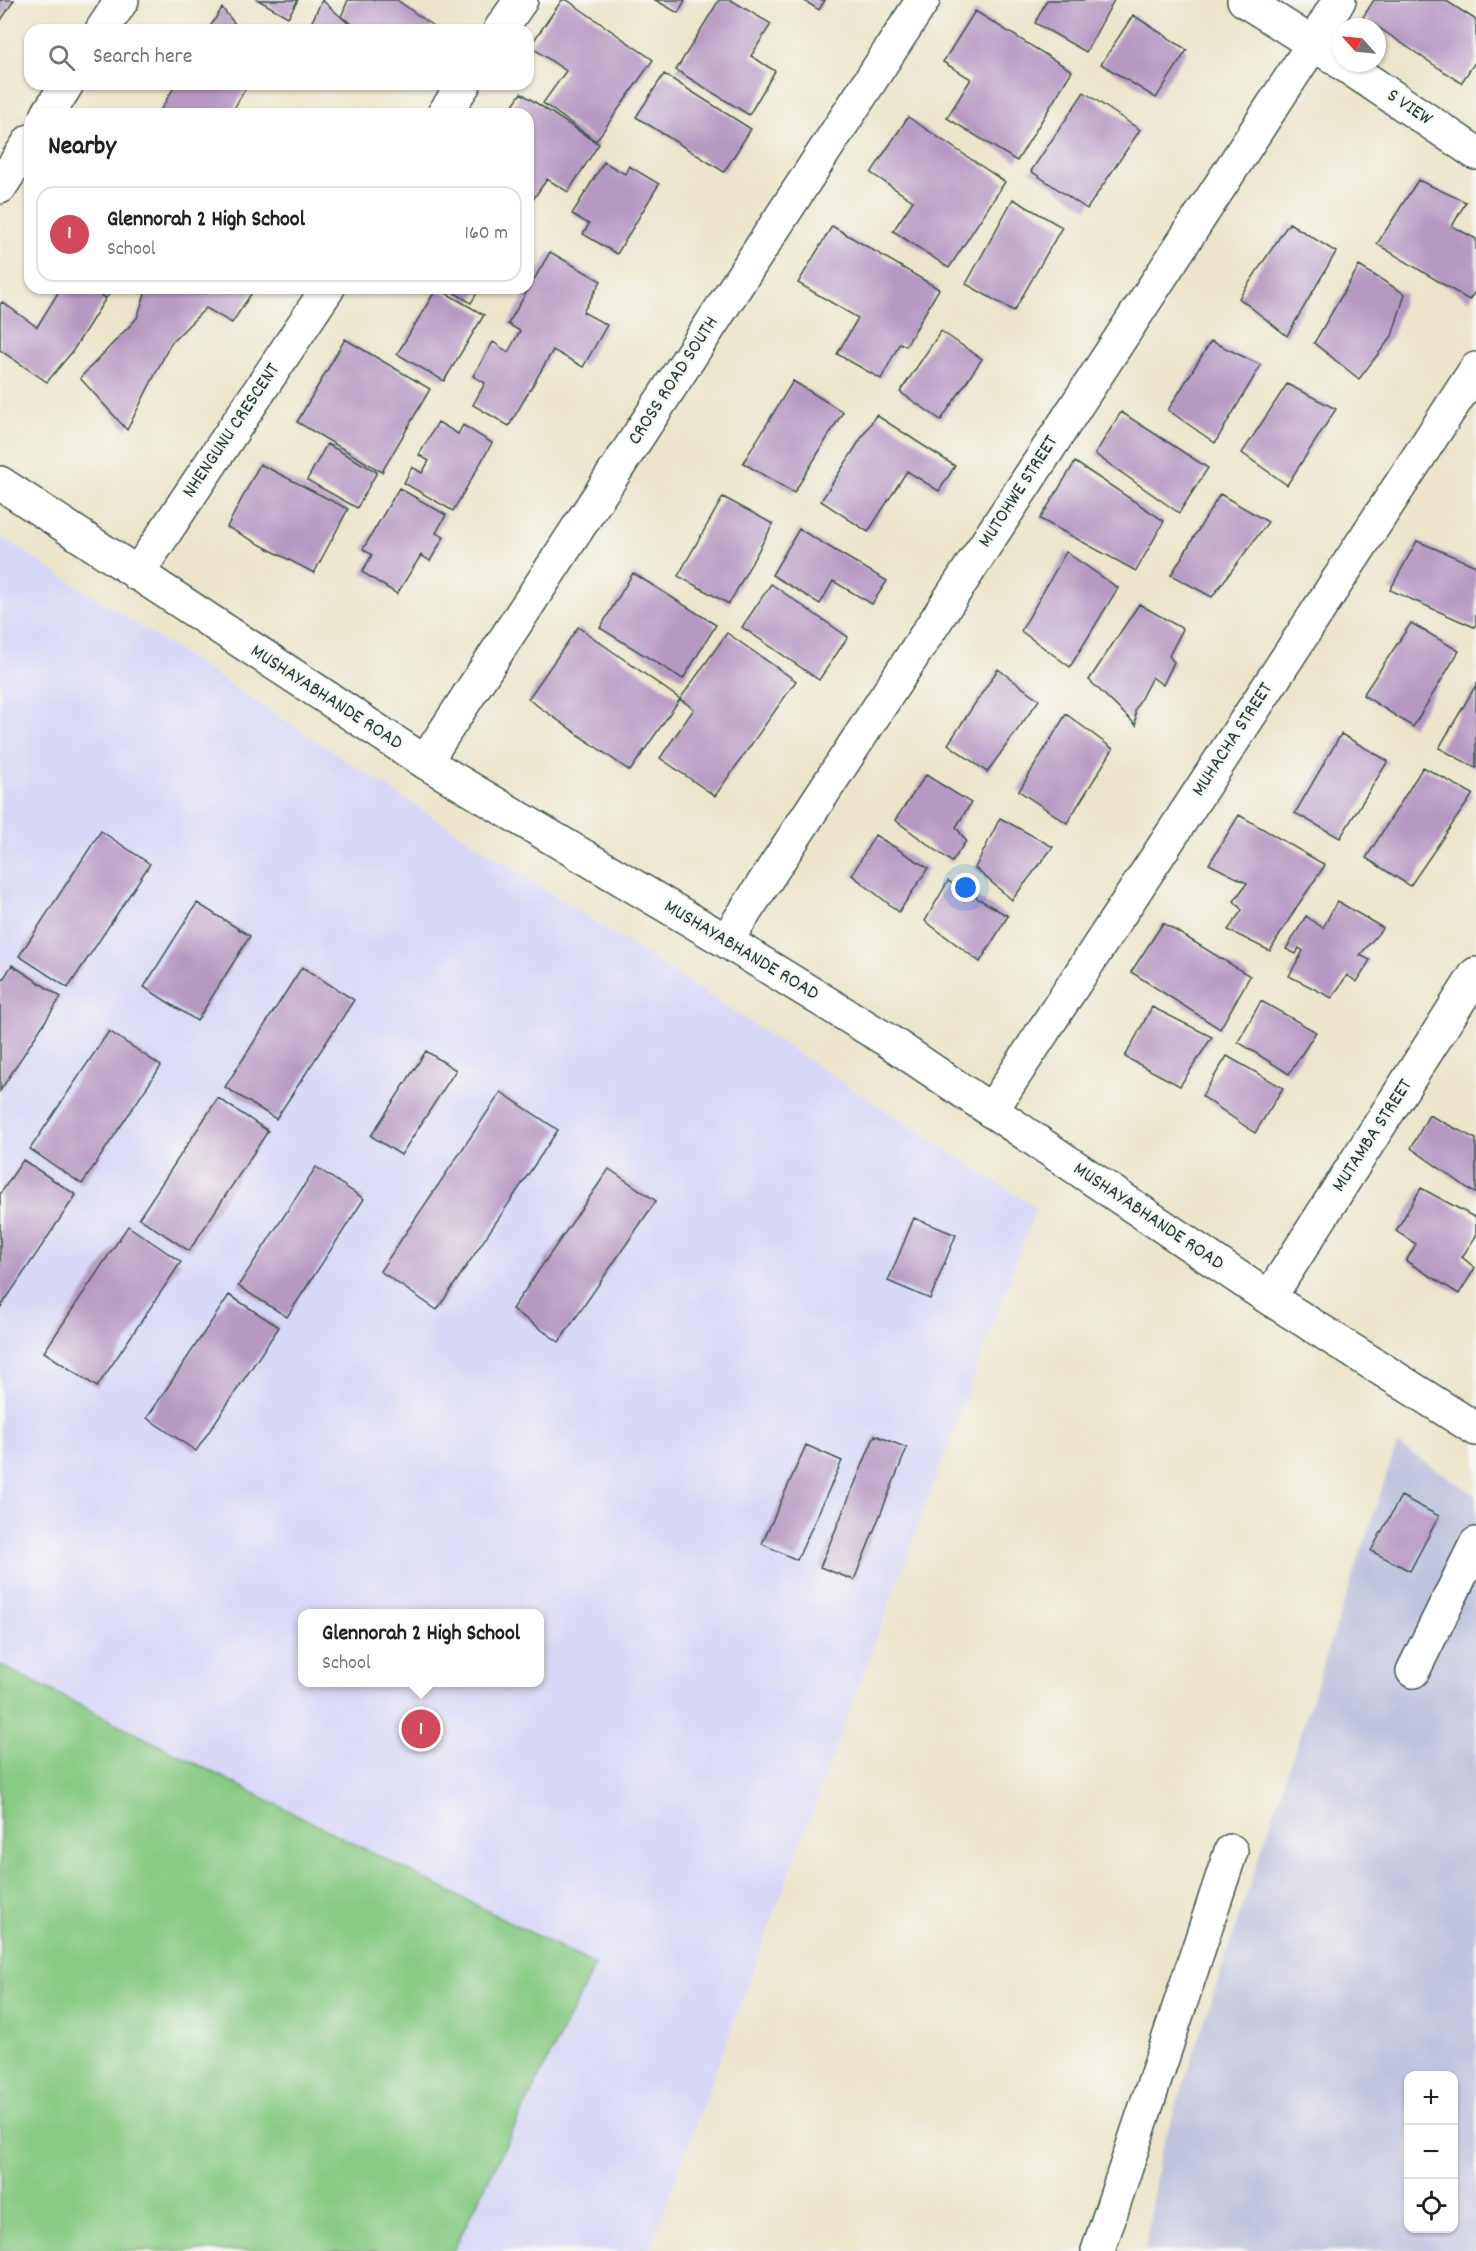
<!DOCTYPE html>
<meta charset="utf-8">
<style>
:root{--surface:#fff;--page:#f2f2f2;--text:#222;--muted:#767676;--line:#e0e0e0;--accent:#d1495b}
body{margin:0;font-family:Dekko,sans-serif;background:var(--page);color:var(--text)}
.controls{position:absolute;right:18px;bottom:18px;display:grid;overflow:hidden;border-radius:12px;box-shadow:0 2px 4px #0004}
.controls button{width:54px;height:54px;display:grid;place-items:center;padding:0;border:0;border-bottom:2px solid var(--line);background:var(--surface);color:var(--text);font:30px sans-serif}
.compass{position:absolute;left:1332px;top:18px;width:54px;height:54px;border-radius:50%;background:var(--surface);box-shadow:0 2px 4px #0004;rotate:297deg}
.you{position:absolute;left:966px;top:888px;width:21px;height:21px;margin:-15px;border:4px solid #fff;border-radius:50%;background:#1a73e8;box-shadow:0 0 0 9px #1a73e833}
.badge{display:grid;place-items:center;width:39px;height:39px;border-radius:50%;background:var(--accent);color:#fff;font-size:20px;font-weight:700}
.pin{position:absolute;translate:-50% -50%;border:3px solid #fff;box-shadow:0 2px 6px #0006}
.popup{position:absolute;left:298px;top:1609px;width:246px;height:78px;box-sizing:border-box;display:grid;place-content:center;border-radius:12px;background:var(--surface);filter:drop-shadow(0 2px 4px #0005);font-size:20px;white-space:nowrap;color:var(--muted)}
.popup b{font-size:22px;color:var(--text)}
.popup::after{content:'';position:absolute;left:50%;top:100%;margin-left:-12px;border:12px solid transparent;border-top-color:var(--surface)}
.list{margin:0;padding:0;list-style:none}
h2{display:flex;justify-content:space-between;align-items:center;height:78px;margin:0;padding:0 24px;font-size:26px}
h2 small{font-size:20px;font-weight:400;color:var(--muted)}
.list li{display:grid;grid-template-columns:39px 1fr auto;gap:18px;align-items:center;box-sizing:border-box;height:96px;margin:0 12px 12px;padding:0 12px;border:2px solid var(--line);border-radius:18px}
.list b{display:block;font-size:22px;white-space:nowrap}
.list p{margin:0;font-size:20px;white-space:nowrap;color:var(--muted)}
.list em{font-size:20px;font-style:normal;color:var(--muted)}
.icon{flex:none;width:33px;height:33px;fill:none;stroke:currentColor;stroke-width:2;stroke-linecap:round;stroke-linejoin:round}
.map{position:relative;flex:none;width:1476px;height:2251px;overflow:hidden}
.search{position:absolute;background:var(--surface);box-shadow:0 2px 4px #0004;left:24px;top:24px;width:510px;height:66px;display:flex;align-items:center;gap:15px;box-sizing:border-box;padding:0 21px;border-radius:18px;color:var(--muted);font-size:22px}
.panel{position:absolute;background:var(--surface);box-shadow:0 2px 4px #0004;left:24px;top:108px;width:510px;height:186px;border-radius:18px}
.map>svg:first-child{display:block}
.built{fill:#d7d7f8;fill-rule:evenodd}
.industrial{fill:#bfc2dd;fill-rule:evenodd}
.green{fill:#88ca83;stroke:#54845c;stroke-width:1.5}
.building{fill:#b599c2}
.lines{fill:none;stroke-linecap:round;stroke-linejoin:round}
.minor-casing{stroke:#3e564b;stroke-width:36}
.minor{stroke:#fff;stroke-width:33}
.labels{text-anchor:middle;dominant-baseline:central;stroke-width:4.5;stroke-linejoin:round;paint-order:stroke}
.street-label{font-size:20px;fill:#1f3d34;stroke:#f6f6f2}
</style>
<div class="map">
<svg width="1476" height="2251" viewBox="0 0 1476 2251">
<rect width="100%" height="100%" fill="#f6f6f2"/>
<filter id="ink" filterUnits="userSpaceOnUse"><feTurbulence type="fractalNoise" baseFrequency=".0167" numOctaves="2"/><feDisplacementMap in="SourceGraphic" scale="12" xChannelSelector="R" yChannelSelector="G"/><feConvolveMatrix kernelMatrix="1 2 1 2 8 2 1 2 1" color-interpolation-filters="sRGB"/></filter>
<filter id="wash" filterUnits="userSpaceOnUse"><feTurbulence type="fractalNoise" baseFrequency=".008" numOctaves="4" result="noise"/><feDisplacementMap in="SourceGraphic" scale="24" xChannelSelector="R" yChannelSelector="G"/><feGaussianBlur stdDeviation="1.35" result="paint"/><feColorMatrix in="noise" values="0 0 0 0 0 0 0 0 0 0 0 0 0 0 0 0 0 1.4 0 .05"/><feComposite in="paint" operator="in"/></filter>
<g filter="url(#wash)">
<rect width="100%" height="100%" fill="#ece5cb"/>
<path class="built" d="M0 536 1036 1208 649 2251H0ZM302 1614H540V1682H302Z"/>
<path class="industrial" d="M1397 1444 1476 1495V2251H1145L1159 2157ZM1408 2076H1454V2228H1408Z"/>
<path class="green" d="M0 1665 595 1965 453 2251H0Z"/>
<g id="blocks">
<path class="building" d="M0 0H14L0 22Z
M258 0H298L288 17Z
M322 0 341 17 348 0H397L433 26 429 30H362L341 17 355 30H308Z
M562 0H567L653 60 596 141 543 103 566 71 530 46Z
M655 0H685L678 13Z
M719 0H731L771 24 751 56 775 71 749 115 676 70Z
M803 0H825L819 10Z
M1047 0H1114L1086 52 1035 23Z
M1374 0H1445L1476 20V61L1461 83 1363 17Z
M222 8 240 30H208Z
M975 11 1072 71 1017 161 947 118 971 79 943 62Z
M1133 15 1187 50 1156 98 1101 64Z
M664 74 751 129 724 172 636 117Z
M176 84H248L231 114H158Z
M1084 92 1140 130 1087 209 1031 171Z
M521 93 599 144 568 192 547 179 532 201 528 199V114H507Z
M908 117 1005 182 949 268 893 231 913 201 871 173Z
M604 162 625 174 629 166 659 184 617 254 583 234 589 224 572 214Z
M1418 180 1466 202 1452 226 1476 239V290L1469 300 1377 244Z
M1013 199 1062 227 1014 311 966 284Z
M1289 223 1336 252 1287 336 1239 298Z
M832 226 939 289 906 346 900 343 881 379 837 354 858 318 798 283Z
M550 252 601 281 583 312 607 325 583 367 553 350 509 426 473 405 485 383 473 376 493 342 508 352 520 331 508 324Z
M1359 266 1405 294 1392 336 1359 379 1314 343Z
M61 288H82L106 298 93 288H115L106 298 72 352 47 382 0 350V305L2 302 37 327Z
M147 288H255L232 323 206 308 171 343 127 430 80 378 137 318Z
M437 288 484 315 444 381 397 354Z
M447 288H480L471 303Z
M941 331 982 359 941 420 900 392Z
M345 339 430 389 382 472 297 422Z
M1211 341 1261 365 1215 443 1168 410Z
M793 381 843 412 794 493 743 463Z
M1287 384 1336 409 1287 485 1242 453Z
M1121 412 1208 468 1179 513 1095 454Z
M876 415 955 466 939 491 907 471 868 532 821 501Z
M438 422 458 434 463 425 492 443 453 511 404 483 412 467 422 473 429 461 419 455Z
M327 444 377 472 357 508 307 480Z
M1075 462 1164 521 1136 571 1040 519Z
M260 464 348 509 314 573 227 527Z
M399 488 446 515 436 533 444 537 430 561 421 555 397 594 362 572 372 555 363 549Z
M1220 494 1268 522 1212 597 1171 575Z
M723 497 773 524 729 604 678 576Z
M799 529 887 581 872 604 833 581 820 604 772 575Z
M1417 541 1476 566V625L1474 627 1390 590Z
M1066 552 1118 588 1070 667 1021 631Z
M633 573 716 625 683 679 600 628Z
M771 584 848 637 819 680 742 627Z
M1139 604 1183 629 1169 656 1174 662 1163 685 1152 677 1135 710 1136 725 1089 680Z
M1411 623 1459 651 1413 727 1363 695Z
M578 627 680 699 630 771 528 699Z
M727 633 796 681 715 796 660 758 694 709 680 699Z
M998 669 1039 700 987 772 948 744Z
M1476 685V768L1439 748Z
M1066 714 1113 749 1067 823 1019 791Z
M1341 734 1388 761 1340 838 1295 813Z
M1423 767 1473 794 1410 886 1366 858Z
M926 775 971 803 956 827 966 841 952 862 895 820Z
M1239 815 1325 865 1296 908 1270 951 1228 930 1242 910 1234 901 1247 883 1209 864Z
M1000 818 1053 847 1012 900 975 868Z
M101 831 150 864 68 988 19 956Z
M875 835 928 868 899 912 852 875Z
M948 881 1008 916 980 962 925 921Z
M1337 901 1383 928 1360 955 1370 960 1357 982 1347 975 1332 998 1289 976 1303 951 1299 948 1296 954 1286 949 1306 916 1323 928Z
M197 903 250 936 197 1021 144 987Z
M1163 923 1250 976 1220 1029 1131 972Z
M12 965 61 997 0 1091V984Z
M302 967 354 1000 276 1119 225 1087Z
M1261 1001 1316 1032 1289 1074 1238 1042Z
M1152 1007 1212 1037 1180 1086 1125 1057Z
M109 1031 161 1066 82 1184 30 1149Z
M426 1051 456 1070 401 1155 371 1136Z
M1227 1056 1283 1088 1255 1133 1202 1096Z
M501 1092 558 1130 437 1310 380 1271Z
M218 1098 268 1131 189 1251 139 1218Z
M1429 1115 1476 1139V1194L1411 1148Z
M23 1160 76 1195 0 1308V1194Z
M316 1167 364 1199 287 1317 238 1286Z
M609 1169 656 1201 559 1342 512 1309Z
M1421 1188 1476 1218V1236L1462 1257 1475 1268 1459 1294 1406 1261 1416 1244 1396 1231Z
M914 1218 956 1235 930 1299 888 1281Z
M128 1226 181 1262 97 1387 44 1352Z
M229 1295 279 1327 196 1451 147 1418Z
M875 1435 907 1448 854 1580 820 1567Z
M806 1445 842 1461 797 1560 762 1544Z
M1401 1496 1439 1516 1410 1571 1371 1551Z"/>
</g>
</g>
<g filter="url(#ink)">
<use href="#blocks" fill-opacity="0" stroke="#3e564b" stroke-width="1.5"/>
<g class="lines">
<defs>
<path id="minor" d="M1244 0 1332 56
M102 30 122 0
M500 30 521 0
M1342 63 1476 153
M48 114 67 84
M444 114 464 84
M0 187 30 141
M0 483 425 762 726 941 890 1042 1269 1298 1476 1429
M137 574 328 288
M425 762 923 0
M726 941 1313 44 1339 0
M991 1111 1476 369
M1269 1298 1476 974
M1413 1671 1476 1544
M1098 2251 1231 1851"/>
</defs>
<use href="#minor" class="minor-casing"/>
<use href="#minor" class="minor"/>
</g>
</g>
<g class="labels">
<g class="street-label">
<text transform="translate(1409 108) rotate(34)">S VIEW</text>
<text transform="translate(674 381) rotate(-57)">CROSS ROAD SOUTH</text>
<text transform="translate(232 431) rotate(-56)">NHENGUNU CRESCENT</text>
<text transform="translate(1019 492) rotate(-57)">MUTOHWE STREET</text>
<text transform="translate(326 698) rotate(33)">MUSHAYABHANDE ROAD</text>
<text transform="translate(1233 740) rotate(-57)">MUHACHA STREET</text>
<text transform="translate(741 951) rotate(31)">MUSHAYABHANDE ROAD</text>
<text transform="translate(1373 1136) rotate(-57)">MUTAMBA STREET</text>
<text transform="translate(1148 1217) rotate(34)">MUSHAYABHANDE ROAD</text>
</g>
</g>
</svg>
<div class="controls">
<button>+</button>
<button>−</button>
<button><svg class="icon" aria-label="locate" viewBox="0 0 24 24"><circle cx="12" cy="12" r="6"/><path d="M12 2v4M12 18v4M2 12h4M18 12h4"/></svg></button>
</div>
<svg class="compass" viewBox="-18 -18 36 36"><path d="M0-13l5 13h-10z" fill="#e53935"/><path d="M0 13l5-13h-10z" fill="#767676"/></svg>
<div class="you"></div>
<div class="pin badge" style="left:421px;top:1729px">1</div>
<div class="popup"><b>Glennorah 2 High School</b>School</div>
<div class="search"><svg class="icon" aria-label="search" viewBox="0 0 24 24"><circle cx="10" cy="10" r="6"/><path d="M15 15l6 6"/></svg>Search here</div>
<section class="panel">
<h2>Nearby<small></small></h2>
<ul class="list">
<li><span class="badge">1</span><div><b>Glennorah 2 High School</b><p>School</p></div><em>160 m</em></li>
</ul>
</section>
</div>
